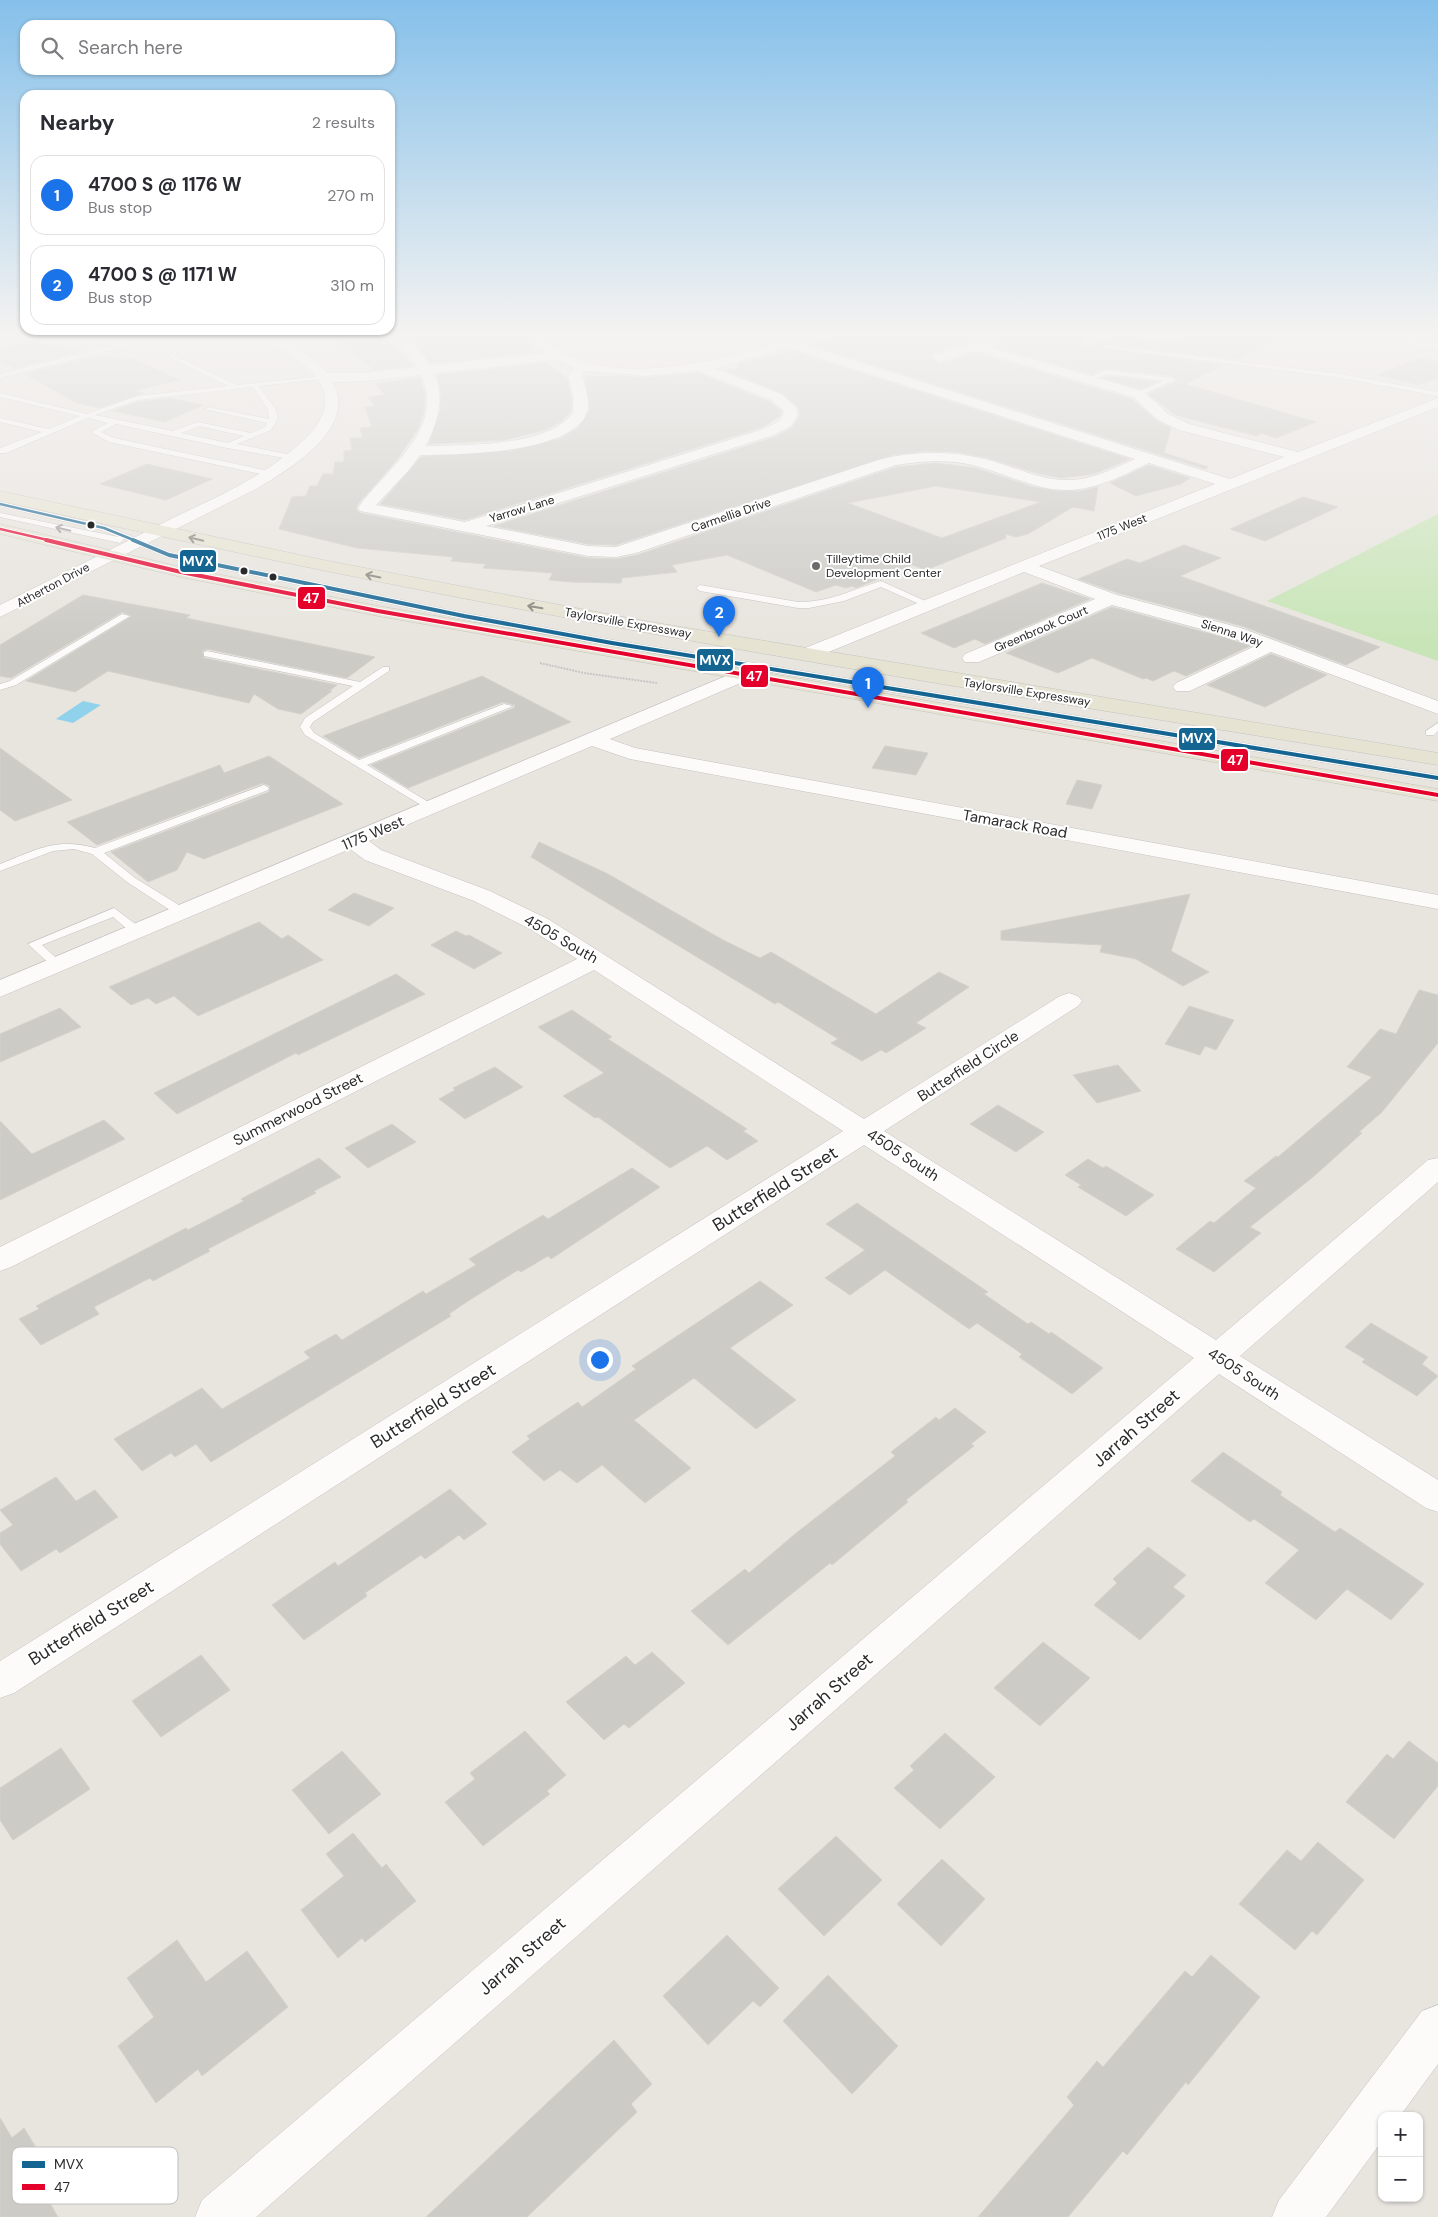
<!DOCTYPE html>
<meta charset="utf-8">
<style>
:root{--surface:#fff;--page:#f7f7f7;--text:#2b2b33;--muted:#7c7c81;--line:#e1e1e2;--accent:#1a73e8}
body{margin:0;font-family:"DM Sans",sans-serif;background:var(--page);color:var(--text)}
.controls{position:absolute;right:15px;bottom:15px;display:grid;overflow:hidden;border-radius:10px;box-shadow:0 1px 4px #0004}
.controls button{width:45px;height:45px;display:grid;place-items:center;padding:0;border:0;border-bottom:1px solid var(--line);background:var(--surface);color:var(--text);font:25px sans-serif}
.you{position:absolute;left:599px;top:1359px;width:18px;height:18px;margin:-12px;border:4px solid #fff;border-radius:50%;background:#1a73e8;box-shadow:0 0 0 8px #1a73e833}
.badge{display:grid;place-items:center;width:32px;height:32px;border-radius:50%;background:var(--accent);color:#fff;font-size:16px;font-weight:700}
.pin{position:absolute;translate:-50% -41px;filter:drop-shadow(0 1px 2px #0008)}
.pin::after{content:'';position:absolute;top:26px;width:18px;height:15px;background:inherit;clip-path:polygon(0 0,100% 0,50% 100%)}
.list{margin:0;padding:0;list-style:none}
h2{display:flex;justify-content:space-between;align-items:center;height:65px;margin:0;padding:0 20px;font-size:21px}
h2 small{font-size:16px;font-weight:400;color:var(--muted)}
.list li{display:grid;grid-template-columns:32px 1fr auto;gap:15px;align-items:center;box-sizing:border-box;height:80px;margin:0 10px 10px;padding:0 10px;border:1px solid var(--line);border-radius:15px}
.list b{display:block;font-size:19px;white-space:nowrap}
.list p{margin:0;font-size:16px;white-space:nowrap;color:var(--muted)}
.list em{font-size:16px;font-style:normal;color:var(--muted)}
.icon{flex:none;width:28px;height:28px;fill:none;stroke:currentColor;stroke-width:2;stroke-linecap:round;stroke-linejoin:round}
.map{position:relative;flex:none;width:1438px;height:2217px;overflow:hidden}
.search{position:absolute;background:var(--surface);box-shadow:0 1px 4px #0004;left:20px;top:20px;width:375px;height:55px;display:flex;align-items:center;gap:12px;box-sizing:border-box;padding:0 18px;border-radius:15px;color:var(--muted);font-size:19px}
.panel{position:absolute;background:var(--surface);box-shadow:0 1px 4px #0004;left:20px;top:90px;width:375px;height:245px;border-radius:15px}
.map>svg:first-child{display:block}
.green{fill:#c8e5b7}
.water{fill:#90d1ec}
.building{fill:#cdcbc6;stroke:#d3d1cb;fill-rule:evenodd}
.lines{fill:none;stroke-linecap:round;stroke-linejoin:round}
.service-casing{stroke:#c2c1c1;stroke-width:1}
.minor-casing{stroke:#c2c1c1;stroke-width:1}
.tertiary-casing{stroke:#c2c1c1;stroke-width:1}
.primary-casing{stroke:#c4c3c1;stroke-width:1}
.path{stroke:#c8c7c7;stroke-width:2;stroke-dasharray:2 1;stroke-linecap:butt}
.service{fill:#fcfbfa;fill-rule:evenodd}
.minor{fill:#fcfbfa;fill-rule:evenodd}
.tertiary{fill:#fcfbfa;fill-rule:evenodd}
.primary{fill:#e7e3d3;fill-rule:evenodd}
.bus-1-far1-casing{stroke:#fff;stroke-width:4.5}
.bus-1-casing{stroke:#fff;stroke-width:6}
.bus-2-far1-casing{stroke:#fff;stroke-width:4.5}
.bus-2-casing{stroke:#fff;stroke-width:6}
.bus-1-far1{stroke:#156593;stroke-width:2.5}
.bus-1{stroke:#156593;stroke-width:4}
.bus-2-far1{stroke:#e4002b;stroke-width:2.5}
.bus-2{stroke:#e4002b;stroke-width:4}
.oneway{stroke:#9e9d9c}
.oneway2{stroke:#88867e}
.bus-dot{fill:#2a2a2a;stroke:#fff;stroke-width:2}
.poi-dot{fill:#6c6b69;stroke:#fff;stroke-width:2}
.labels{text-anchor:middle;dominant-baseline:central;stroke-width:4;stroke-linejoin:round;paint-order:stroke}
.far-street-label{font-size:12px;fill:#2a2a2a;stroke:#fff}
.far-poi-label{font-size:12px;fill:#2a2a2a;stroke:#fff;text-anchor:start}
.street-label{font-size:15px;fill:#2a2a2a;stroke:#fff}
.near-street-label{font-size:18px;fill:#2a2a2a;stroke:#fff}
.key{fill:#fff;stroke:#bfbfbf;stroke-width:1}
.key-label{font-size:14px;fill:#2a2a2a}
.line-badge{stroke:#fff;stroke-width:2}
.badge-label{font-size:14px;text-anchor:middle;font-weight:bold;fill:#fff}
</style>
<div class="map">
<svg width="1438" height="2217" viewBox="0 0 1438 2217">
<rect width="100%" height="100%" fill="#e8e5df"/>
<path class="green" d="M1438 514V661L1267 601Z"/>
<path class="water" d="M83 701 101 705 73 723 56 719Z"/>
<path class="building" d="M327 333H382L413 366 374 370Z
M395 333H522L529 340 530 349 533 352 431 363 412 341Z
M834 333H1083L1085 349 1119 333 1166 342 1196 333H1290L1236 359 1105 343 1101 348 1224 365 1185 384 1316 422 1276 438 1261 433 1257 436 1175 415 1148 394 1176 382 1177 380 1173 376 1107 368 1092 374 995 347 1002 342 998 337H987L933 353 930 357 940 364 976 353 1132 399 1157 421 1171 428 1164 453 1208 467 1205 469 811 345 832 338Z
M29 341 83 351 15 368 0 361V351Z
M792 351 1130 459 1094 474 1061 478 1036 473 987 458 956 452 925 451 893 455 616 545 588 544 494 526 775 437 792 428 800 416 799 408 782 393 725 370 738 369 739 363Z
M100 355 126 360 132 358 179 380 133 391 144 393 99 408 77 403 25 374Z
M1420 358 1438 362V378L1419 385 1378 375Z
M545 363 567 378 571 396V411L561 422 545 430 505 440 429 444 440 410 441 391 437 375Z
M698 373 770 402 781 411 780 416 763 427 465 520 380 504 421 457 512 451 560 439 578 428 590 409 585 377 618 376 646 378Z
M1108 376 1156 382 1141 389 1103 378Z
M420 377 425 395 424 412 418 429 396 461 358 504 356 509 360 513 588 558 616 559 637 555 896 467 936 463 976 468 1033 487 1057 491H1080L1098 487 1094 511 1073 507 1028 534 1016 537 1005 534 1006 538 926 570 912 565 856 588 852 586 846 588 836 585 816 592 727 555 672 565 677 572 622 578 621 583 573 582 549 580 553 573 483 568 486 564 451 561 453 557 357 548 279 529 292 497 306 496 310 486H317L323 474H333L335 462H344V451L352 450 350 438H363L360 428 372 427 365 407 375 406 368 397 385 395 375 384ZM936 486 1041 502 942 538 848 503Z
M169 398 203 405 165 422 113 411 138 402Z
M147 464 212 479 166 500 100 484Z
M1149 465 1190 478 1181 484 1136 496 1110 483Z
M1303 497 1338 507 1265 541 1230 529Z
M1184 545 1221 558 1180 576 1380 647 1346 665 1242 626 1118 593 1078 579 1127 559 1140 563Z
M1042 583 1090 599 985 644 975 639 954 648 921 633Z
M83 595 190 615 186 618 375 657 347 678 207 649 202 651 204 658 337 685 329 691H332L301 714 278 709 254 694 249 703 108 671 75 692 26 681 132 616 122 612 11 678 0 676V645Z
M1112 607 1226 638 1250 646 1186 676 1174 671 1153 681 1146 678 1143 679 1092 658 1058 673 1006 653Z
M1271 654 1327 675 1265 707 1207 685Z
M482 676 571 722 408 788 371 765 514 708 515 705 503 702 359 758 323 736Z
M885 746 928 753 916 775 872 768Z
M0 748 72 800 15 821 0 810Z
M269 756 343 804 204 859 187 852 177 870 148 882 111 852 269 792 270 786 263 783 97 845 67 822 220 765 224 773Z
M1077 780 1102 785 1092 809 1066 804Z
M539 842 606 873 723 940 760 958 771 952 876 1014 939 972 969 987 916 1023 926 1028 886 1053 881 1050 862 1061 831 1043 838 1039 778 1002 775 1004 531 857Z
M354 893 394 908 369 926 328 910Z
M1190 894 1171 951 1209 972 1183 986 1136 959 1100 952 1102 945 1001 940V931Z
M259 922 282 939 288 935 323 960 198 1016 174 996 156 1004 148 998 131 1005 109 987Z
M456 931 466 936 469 935 502 953 474 969 431 945Z
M396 974 425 994 298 1055 296 1053 177 1114 154 1093Z
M1419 990 1438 995V1043L1382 1112 1359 1132 1362 1133 1313 1177 1250 1227 1261 1233 1214 1272 1176 1249 1210 1221 1214 1223 1256 1188 1244 1181 1276 1156 1278 1157 1372 1077 1347 1067 1380 1029 1396 1034Z
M1189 1006 1234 1020 1216 1050 1205 1046 1200 1055 1165 1044Z
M60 1008 81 1027 0 1062V1034Z
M572 1010 612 1037 608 1039 747 1129 743 1131 758 1141 727 1160 707 1146 670 1168 598 1117 595 1118 563 1096 604 1073 538 1027Z
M1118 1065 1141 1091 1097 1103 1073 1075Z
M495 1067 523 1087 465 1119 439 1099 455 1090 453 1088Z
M998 1105 1044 1132 1016 1152 970 1124Z
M104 1120 125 1139 0 1200V1121L32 1154Z
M392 1124 416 1142 368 1168 345 1148Z
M319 1158 341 1177 314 1191 316 1193 208 1249 210 1251 153 1281 150 1278 94 1307 99 1314 41 1345 19 1319 39 1309 36 1306 186 1228 188 1230 244 1201 241 1199Z
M1088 1159 1103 1168 1106 1166 1154 1195 1126 1216 1078 1187 1081 1185 1065 1175Z
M632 1168 660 1187 551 1259 548 1256 521 1272 518 1270 468 1301 449 1314 451 1316 211 1462 196 1444 175 1457 171 1453 142 1471 114 1439 202 1388 222 1409 310 1358 304 1352 336 1334 342 1340 423 1291 426 1294 476 1265 469 1259 543 1215 548 1219Z
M857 1203 988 1292 984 1294 1028 1324 1031 1322 1049 1334 1051 1332 1103 1368 1072 1394 1019 1357 1022 1354 977 1323 969 1329 885 1270 850 1295 825 1278 865 1250 826 1224Z
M760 1281 793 1305 730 1348 796 1400 756 1429 694 1378 634 1420 691 1468 645 1503 602 1465 577 1483 560 1470 544 1481 512 1452 530 1439 527 1436 578 1402 582 1407 636 1369 632 1366Z
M1371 1323 1428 1357 1422 1364 1438 1376 1417 1396 1362 1362 1365 1359 1345 1347Z
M955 1408 986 1432 971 1444 974 1446 906 1500 908 1502 832 1565 830 1563 728 1645 691 1611 745 1569 749 1573 795 1534 895 1456 891 1452 936 1417 939 1420Z
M1223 1452 1282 1492 1280 1495 1335 1532 1340 1528 1424 1584 1391 1620 1347 1589 1316 1620 1265 1583 1299 1550 1254 1519 1250 1522 1191 1481Z
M56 1477 76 1501 95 1490 118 1517 60 1553 56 1549 21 1571 0 1544V1533L13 1525 0 1510Z
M450 1489 487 1524 464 1540 459 1535 425 1559 421 1555 365 1593 367 1596 304 1640 272 1605 335 1562 338 1566Z
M1148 1547 1186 1575 1173 1587 1185 1596 1140 1640 1094 1605 1117 1583 1113 1579Z
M1043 1642 1090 1678 1040 1726 994 1688Z
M652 1652 685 1683 629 1728 624 1724 604 1740 566 1702 626 1656 635 1665Z
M201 1655 230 1690 161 1737 132 1701Z
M525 1731 566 1775 547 1791 550 1794 483 1846 445 1802 475 1779 470 1773Z
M945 1733 995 1777 940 1829 894 1788 914 1770 910 1766Z
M1409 1741 1438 1763V1786L1394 1839 1346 1802 1387 1754 1393 1759Z
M61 1748 90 1789 13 1840 0 1820V1788Z
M342 1751 381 1794 329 1834 292 1790Z
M353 1833 382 1868 386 1864 416 1901 365 1942 362 1938 338 1958 301 1910 344 1876 326 1854Z
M836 1836 882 1880 824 1936 778 1889Z
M1318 1842 1364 1880 1317 1935 1312 1931 1295 1950 1239 1904 1287 1850 1301 1861Z
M942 1859 985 1899 941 1946 897 1904Z
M727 1935 779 1988 760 2007 753 2001 708 2045 663 1996Z
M177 1940 206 1982 247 1951 288 2007 202 2076 198 2069 156 2103 118 2046 154 2017 127 1978Z
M1211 1955 1260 1997 1188 2085 1186 2082 1127 2155 1123 2151 1068 2217H978L1074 2105 1067 2097 1097 2061 1103 2067 1185 1971 1192 1977Z
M828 1975 898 2046 852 2094 783 2021Z
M614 2040 652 2084 631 2104 637 2112 527 2217H426Z
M0 2118 12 2138 24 2128 38 2151 25 2161 58 2217H0Z"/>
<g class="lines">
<defs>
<path id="service" d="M5 333H13L0 338V334Z
M53 333C76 330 100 342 122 344 134 344 145 331 159 333L127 346 0 378V374L116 345Z
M604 342 602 345 549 351 546 349Z
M1105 345 1341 374 1438 392V396L1341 378 1103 348Z
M171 354 237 385 324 376 322 379 259 386 276 410 278 418 271 430 237 444 296 456V460L227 448 116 424 101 432 114 438 273 472 274 474 270 476 109 442 91 432 108 423 88 418 6 453H0V448L42 432 0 422V418L49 429 80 416 0 397V393L87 414 137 396 228 386 169 357ZM253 387 268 410 269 419 208 407 204 409 267 423 265 427 251 433 198 422 173 431 95 415 138 400ZM199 426 244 436 228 443 181 433Z
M1107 370 1172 378 1175 380 1138 396 1136 393 1163 381 1108 374 1088 381 1085 379Z
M0 502 107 526 171 553 464 613 612 640 1438 775V781L612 646 464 619 169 558 124 539 120 543 0 517V513L119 537 101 530 0 506Z
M881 581 934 605 926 607 881 587 844 601 809 608H798L700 591 696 588 700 585 798 602C831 602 851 590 881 581Z
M122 614 130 616 16 685 0 690V684L10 681Z
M207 651 360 682 383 667H389V671L313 722 310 727 314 733 359 760 504 704 513 706 367 765 435 806V810L431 811 305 735 300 727 305 718 353 686 204 656V652Z
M1438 723V731L1434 735H1426V731Z
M264 785 269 788 268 790 104 853 135 878 187 910 189 913 187 916H179L127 882 92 854 74 849 53 851 0 871V864C36 850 55 837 95 848Z
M114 908 142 929 144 932 142 935H134L113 917 42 945 64 965 58 969 54 968 28 944Z"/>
<path id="minor" d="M384 333C404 333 420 347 430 365L546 353 524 333H537C546 339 555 349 564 354 620 382 701 364 758 349 783 342 806 333 832 333L831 336 802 344 1230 479 1284 457 1179 430 1158 420 1133 397 976 351 939 362 932 358 934 355 988 339H998L1000 342 990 347 1143 391 1168 414 1189 424 1298 452 1438 398V407L1039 566 1117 595 1241 628 1438 701V714L1271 652 1190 691H1176L1173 687 1176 683 1255 646 1227 636 1112 605 979 662H965L962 658 965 654 1095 599 1024 572 814 658H800L798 654 800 650 1215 484 1149 463C1124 475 1098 489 1069 490 1037 491 1007 474 976 466 950 459 923 461 896 465L636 553 616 557 588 556 360 511 358 508 360 505C387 469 446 428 421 375 403 376 325 389 315 377L322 373H359L417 367 403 350ZM788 348 1135 459C1114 468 1093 480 1069 480 1046 481 1024 471 1002 464 961 451 920 449 878 460L616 547 588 546 486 526 774 435 791 426 798 415 797 408 781 394 715 368ZM556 360 574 367 568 375 573 396V412C551 447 464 445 426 446 437 424 446 397 434 373ZM585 371 646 376 698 371 771 400 783 410C785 421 773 424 764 429L465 522 376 505 410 469 420 455C457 455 571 454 587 413 591 401 585 387 582 375Z
M1368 333H1390L1438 343V351L1369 336Z
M745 668 752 670 755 674 752 678 610 739 635 748 1438 895V909L630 759 592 746 369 841 381 850 490 891 548 919 864 1119 1060 996 1069 993 1078 996 1082 1001 1078 1006 884 1131 1216 1340 1428 1160 1438 1158V1182L1240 1356 1438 1480V1512L1426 1508 1219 1374 256 2217H195L202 2200 1194 1358 864 1145 14 1693 0 1698V1661L843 1131 594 970 11 1267 0 1271V1247L577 959 530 929 474 901 365 860 350 849 0 997V980Z
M1438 2005V2064L1400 2116H1382V2141L1326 2217H1272L1279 2200 1422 2011Z"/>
<path id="tertiary" d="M252 333C276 333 295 344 313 359 377 413 305 460 258 488L0 617V605C58 576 116 547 173 518 212 499 252 482 286 455 302 443 322 426 325 405 330 371 279 346 253 336Z"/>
<path id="primary" d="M0 491 328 561 639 620 1438 753V765C1133 715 828 668 525 610 349 577 175 540 0 501Z
M0 524 181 567 378 606 1438 789V801L378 616 181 577 0 534Z"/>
</defs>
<use href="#service" class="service-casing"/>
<use href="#minor" class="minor-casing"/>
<use href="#tertiary" class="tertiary-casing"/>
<use href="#primary" class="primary-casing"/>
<path class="path" d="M540 663 584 673 657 683"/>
<use href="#service" class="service"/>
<use href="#minor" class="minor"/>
<use href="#tertiary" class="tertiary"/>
<use href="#primary" class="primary"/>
<defs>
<path id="bus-1-far1" d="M0 504 104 528 136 541"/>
<path id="bus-1" d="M133 540 169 555 464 616 612 643 1438 778"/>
<path id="bus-2-far1" d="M0 529 52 541"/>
<path id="bus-2" d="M46 540 181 572 378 611 1438 795"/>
</defs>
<use href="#bus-1-far1" class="bus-1-far1-casing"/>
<use href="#bus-1" class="bus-1-casing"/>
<use href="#bus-2-far1" class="bus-2-far1-casing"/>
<use href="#bus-2" class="bus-2-casing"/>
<use href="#bus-1-far1" class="bus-1-far1"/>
<use href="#bus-1" class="bus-1"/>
<use href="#bus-2-far1" class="bus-2-far1"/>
<use href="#bus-2" class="bus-2"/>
</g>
<defs><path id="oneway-shaft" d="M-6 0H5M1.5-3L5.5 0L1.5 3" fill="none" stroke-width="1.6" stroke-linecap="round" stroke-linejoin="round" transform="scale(1.25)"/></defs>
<use class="oneway" href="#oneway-shaft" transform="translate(63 529) rotate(-167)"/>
<g class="oneway2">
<use href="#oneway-shaft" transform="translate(196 539) rotate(-167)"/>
<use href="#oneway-shaft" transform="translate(373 576) rotate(-169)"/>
<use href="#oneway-shaft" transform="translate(535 607) rotate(-170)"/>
</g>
<linearGradient id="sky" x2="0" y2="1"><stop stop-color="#85c0ea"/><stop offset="0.52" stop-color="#f5f3f1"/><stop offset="1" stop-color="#f5f3f1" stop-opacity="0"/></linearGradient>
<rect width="1438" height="643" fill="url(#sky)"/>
<g class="bus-dot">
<circle cx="91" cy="525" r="4.5"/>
<circle cx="244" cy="571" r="4.5"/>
<circle cx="273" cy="577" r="4.5"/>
</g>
<circle class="poi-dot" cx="816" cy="566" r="5"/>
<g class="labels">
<g class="far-street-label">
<text transform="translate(522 509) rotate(-17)">Yarrow Lane</text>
<text transform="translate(731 515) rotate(-19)">Carmellia Drive</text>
<text transform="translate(1122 527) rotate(-22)">1175 West</text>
<text transform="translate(53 585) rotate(-28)">Atherton Drive</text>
<text transform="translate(628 623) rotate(10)">Taylorsville Expressway</text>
<text transform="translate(1041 629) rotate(-23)">Greenbrook Court</text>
<text transform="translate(1232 633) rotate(18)">Sienna Way</text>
<text transform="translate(1027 692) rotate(9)">Taylorsville Expressway</text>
</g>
<g class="far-poi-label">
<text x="826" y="559">Tilleytime Child<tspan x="826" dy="14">Development Center</tspan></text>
</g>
<g class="street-label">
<text transform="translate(1015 824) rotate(10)">Tamarack Road</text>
<text transform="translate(373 833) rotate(-23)">1175 West</text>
<text transform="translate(561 939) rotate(30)">4505 South</text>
<text transform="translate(968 1066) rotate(-33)">Butterfield Circle</text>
<text transform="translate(298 1109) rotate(-27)">Summerwood Street</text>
<text transform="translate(903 1155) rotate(33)">4505 South</text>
<text transform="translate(1244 1374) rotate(33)">4505 South</text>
</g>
<g class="near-street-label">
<text transform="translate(775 1189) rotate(-32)">Butterfield Street</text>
<text transform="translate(433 1406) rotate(-32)">Butterfield Street</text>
<text transform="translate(1136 1428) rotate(-41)">Jarrah Street</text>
<text transform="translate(91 1623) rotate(-32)">Butterfield Street</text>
<text transform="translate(829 1692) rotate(-41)">Jarrah Street</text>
<text transform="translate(522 1956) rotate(-41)">Jarrah Street</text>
</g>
</g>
<rect x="12" y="2147" width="166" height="57" rx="8" class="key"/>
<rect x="22" y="2161" width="23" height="7" fill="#156593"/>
<rect x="22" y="2184" width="23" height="6" fill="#e4002b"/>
<g class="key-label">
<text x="54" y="2169">MVX</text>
<text x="54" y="2192">47</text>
</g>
<g class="line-badge">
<rect x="179" y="549" width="38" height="24" rx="5" fill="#156593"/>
<rect x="297" y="586" width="29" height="24" rx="5" fill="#e4002b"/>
<rect x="696" y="648" width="38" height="24" rx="5" fill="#156593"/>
<rect x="740" y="664" width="29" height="24" rx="5" fill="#e4002b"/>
<rect x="1178" y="727" width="38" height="24" rx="5" fill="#156593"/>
<rect x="1220" y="748" width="29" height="24" rx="5" fill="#e4002b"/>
</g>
<g class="badge-label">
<text x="198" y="566">MVX</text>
<text x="311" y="603">47</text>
<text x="715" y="665">MVX</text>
<text x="754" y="681">47</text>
<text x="1197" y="743">MVX</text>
<text x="1235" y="765">47</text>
</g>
</svg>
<div class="controls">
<button>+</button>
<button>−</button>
</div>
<div class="you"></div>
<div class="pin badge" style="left:868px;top:708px">1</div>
<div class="pin badge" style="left:719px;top:637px">2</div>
<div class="search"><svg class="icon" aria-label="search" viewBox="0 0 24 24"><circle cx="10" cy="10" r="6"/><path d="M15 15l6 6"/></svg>Search here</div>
<section class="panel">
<h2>Nearby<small>2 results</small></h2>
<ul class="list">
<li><span class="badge">1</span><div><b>4700 S @ 1176 W</b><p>Bus stop</p></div><em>270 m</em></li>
<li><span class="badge">2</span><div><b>4700 S @ 1171 W</b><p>Bus stop</p></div><em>310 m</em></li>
</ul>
</section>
</div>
